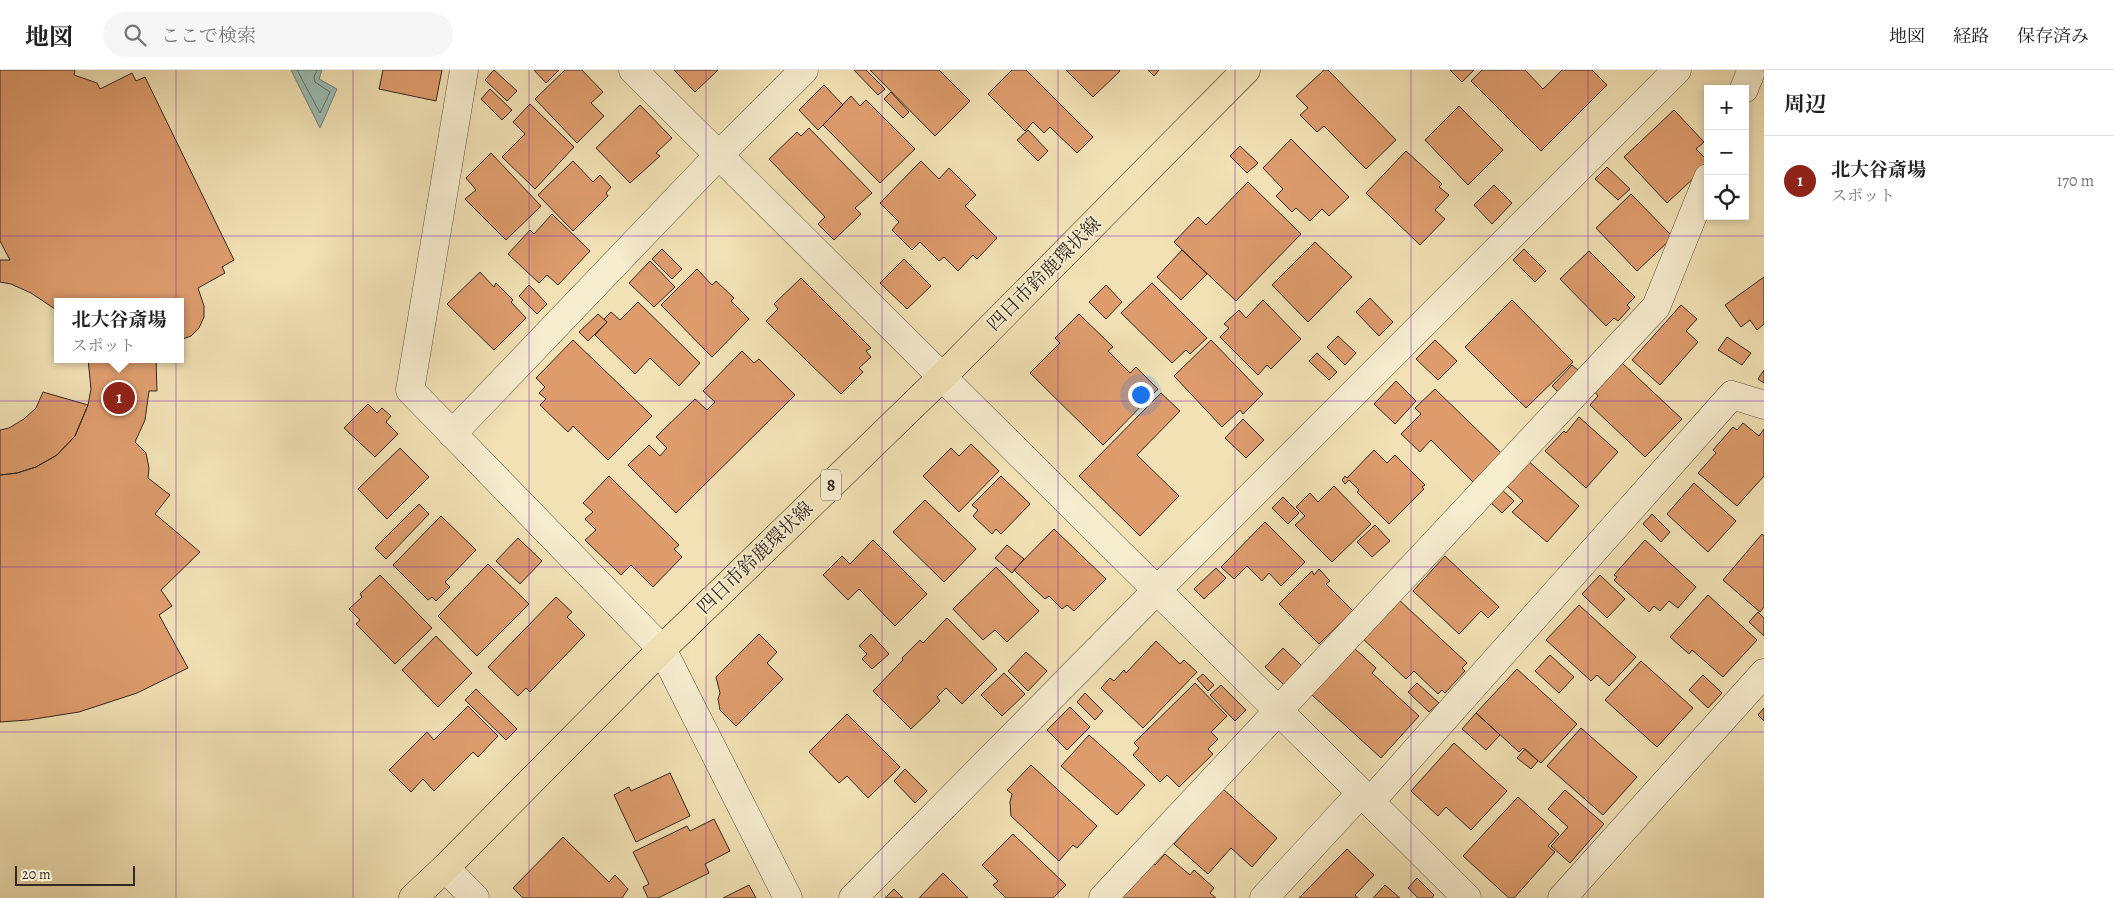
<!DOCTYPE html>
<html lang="ja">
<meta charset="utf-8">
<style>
:root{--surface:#fff;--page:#f6f6f6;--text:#222;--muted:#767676;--line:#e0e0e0;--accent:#8f2418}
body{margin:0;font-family:Alegreya,"Noto Serif JP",serif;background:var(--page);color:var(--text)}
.controls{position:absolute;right:15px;top:15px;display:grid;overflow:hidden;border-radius:0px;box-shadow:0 2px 8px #0003}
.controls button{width:45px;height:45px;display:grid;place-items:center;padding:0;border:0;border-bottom:1px solid var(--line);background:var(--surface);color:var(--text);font:25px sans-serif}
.scale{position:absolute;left:15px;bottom:12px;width:120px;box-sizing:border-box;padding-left:5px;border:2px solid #342822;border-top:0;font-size:14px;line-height:18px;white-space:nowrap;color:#342822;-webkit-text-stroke:4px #f6ecce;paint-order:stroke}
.you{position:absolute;left:1140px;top:324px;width:18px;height:18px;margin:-12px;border:4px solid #fff;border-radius:50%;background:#1a73e8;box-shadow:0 0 0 8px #1a73e833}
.badge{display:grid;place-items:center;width:32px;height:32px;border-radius:50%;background:var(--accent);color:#fff;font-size:16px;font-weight:700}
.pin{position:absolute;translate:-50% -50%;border:2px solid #fff;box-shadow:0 1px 5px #0006}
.popup{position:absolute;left:54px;top:228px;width:130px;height:65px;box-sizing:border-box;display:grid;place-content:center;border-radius:0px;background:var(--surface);filter:drop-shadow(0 1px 4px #0005);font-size:16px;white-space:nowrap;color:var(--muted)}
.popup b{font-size:19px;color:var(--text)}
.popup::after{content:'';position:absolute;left:50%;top:100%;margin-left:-10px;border:10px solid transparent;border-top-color:var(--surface)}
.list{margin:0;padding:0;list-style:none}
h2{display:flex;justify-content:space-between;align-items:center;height:65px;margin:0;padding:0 20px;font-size:21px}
h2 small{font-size:16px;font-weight:400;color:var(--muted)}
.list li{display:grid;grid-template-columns:32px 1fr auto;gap:15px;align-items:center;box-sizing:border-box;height:90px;padding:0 20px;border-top:1px solid var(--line)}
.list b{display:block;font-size:19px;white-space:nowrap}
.list p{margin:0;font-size:16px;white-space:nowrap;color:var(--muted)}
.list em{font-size:16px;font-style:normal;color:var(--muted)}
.icon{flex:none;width:28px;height:28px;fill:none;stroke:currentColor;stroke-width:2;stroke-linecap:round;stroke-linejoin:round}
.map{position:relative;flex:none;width:1764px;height:828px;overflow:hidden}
header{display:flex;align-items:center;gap:30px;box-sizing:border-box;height:70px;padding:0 25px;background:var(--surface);border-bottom:1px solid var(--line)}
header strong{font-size:24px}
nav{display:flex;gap:28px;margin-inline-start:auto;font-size:18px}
.search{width:350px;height:45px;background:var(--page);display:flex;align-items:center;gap:12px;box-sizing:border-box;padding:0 18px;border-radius:28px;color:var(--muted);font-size:19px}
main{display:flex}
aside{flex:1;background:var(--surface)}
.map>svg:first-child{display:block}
.water{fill:#9bbcb3;stroke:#728179}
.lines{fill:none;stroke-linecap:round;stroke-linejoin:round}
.shore{stroke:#68726a;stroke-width:1}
.building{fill:#de9c6d;stroke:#342822}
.minor-casing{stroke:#635646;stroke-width:29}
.major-casing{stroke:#342822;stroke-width:29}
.minor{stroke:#f6ecce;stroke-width:28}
.major{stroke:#f1e1b4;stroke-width:28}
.grid{fill:none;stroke:#7b2cbf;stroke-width:1;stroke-opacity:0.55}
.labels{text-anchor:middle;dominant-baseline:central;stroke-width:4;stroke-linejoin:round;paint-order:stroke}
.shield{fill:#f6ecce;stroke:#6e6356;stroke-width:1}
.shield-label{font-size:18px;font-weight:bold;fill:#342822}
.street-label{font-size:19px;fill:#342822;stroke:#f6ecce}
</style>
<header>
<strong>地図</strong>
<div class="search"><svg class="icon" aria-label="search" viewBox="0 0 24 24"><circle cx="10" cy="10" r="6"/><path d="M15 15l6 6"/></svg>ここで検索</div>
<nav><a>地図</a><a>経路</a><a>保存済み</a></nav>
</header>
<main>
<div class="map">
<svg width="1764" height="828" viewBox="0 0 1764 828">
<rect width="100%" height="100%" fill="#f1e1b4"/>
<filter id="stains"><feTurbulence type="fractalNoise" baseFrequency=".004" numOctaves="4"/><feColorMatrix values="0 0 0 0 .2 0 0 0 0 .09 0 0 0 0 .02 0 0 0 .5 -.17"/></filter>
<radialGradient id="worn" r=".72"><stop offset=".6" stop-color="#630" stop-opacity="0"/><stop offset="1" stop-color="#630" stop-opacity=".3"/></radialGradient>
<path class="water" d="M291 0H322L319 9 337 19 320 58Z"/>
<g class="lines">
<path class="shore" d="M297 0 320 43 330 22 315 12 314 7 317 0"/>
</g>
<path class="building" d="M0 0H75L74 5 97 13 100 19 132 3 136 11 145 7 234 190 222 197 225 203 198 218 204 236V247L199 258 191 266 180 270V232H58V241L31 223 11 214 0 212V190H10L0 171Z
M383 0H442L436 31 379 19Z
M494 0 517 21 507 31 485 10Z
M534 0H559L546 13Z
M565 0H582L603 22 591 33 604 46 577 73 535 29Z
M674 0H718L695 22Z
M854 0H866L885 19 878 25Z
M870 0H939L970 31 935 66Z
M1012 0H1026L1093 67 1077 83 1050 57 1044 63 1033 52 1025 61 988 24Z
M1066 0H1119L1120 1 1093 27Z
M1148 0H1159L1154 6Z
M1324 0H1328L1396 70 1366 99 1324 56 1317 62 1300 45 1308 38 1296 26Z
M1450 0H1474L1462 12Z
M1482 0H1525L1543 19 1562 0H1592L1607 15 1541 81 1471 11Z
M824 15 843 35 818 60 799 40Z
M490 19 512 40 502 50 481 29Z
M891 22 909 42 903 48 884 29Z
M851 26 860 36 866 30 915 79 880 113 823 55Z
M530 34 574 77 535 119 502 87 525 64 513 52Z
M640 35 672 68 656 83 660 86 630 113 596 78Z
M1459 36 1503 80 1468 115 1425 70Z
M1674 40 1704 72 1696 79 1708 91 1697 100V105L1667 133 1624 87Z
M809 58 872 123 855 138 861 144 834 170 818 154 825 147 769 89 797 62 801 66Z
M1028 60 1048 81 1038 91 1017 70Z
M1291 69 1349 127 1329 146 1322 139 1310 151 1296 138 1292 142 1276 126 1283 119 1263 98Z
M1240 76 1258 93 1247 103 1230 86Z
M1406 81 1442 114 1439 117 1449 125 1435 140 1445 149 1420 175 1366 123Z
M491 83 541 136 506 170 465 129 476 120 466 108Z
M573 91 593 112 600 105 611 117 606 123 608 126 573 161 538 125Z
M921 91 939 109 949 98 976 125 965 136 997 168 977 189 973 185 958 201 944 187 939 191 920 172 912 180 892 160 899 152 880 133Z
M1607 97 1630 119 1618 130 1595 109Z
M1248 112 1301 164 1236 231 1174 172 1198 147 1206 155Z
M1494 115 1512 133 1492 154 1474 135Z
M1631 124 1673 167 1637 201 1596 158Z
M552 144 590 181 558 215 547 205 539 213 508 184 530 160 534 164Z
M1315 172 1352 207 1308 252 1272 215Z
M662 179 682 199 672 209 652 189Z
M1524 179 1546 201 1535 212 1513 190Z
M1182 180 1207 204 1181 230 1157 207Z
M1589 181 1635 227 1627 235 1630 238 1618 251 1614 248 1606 256 1560 209Z
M904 189 931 216 907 239 880 213Z
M650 191 675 217 654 237 629 213Z
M697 199 712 215 716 211 734 228 731 231 749 249 712 287 661 235Z
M480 202 494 217 496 213 513 230 511 232 526 248 494 280 447 234Z
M1764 207V254L1757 260 1750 250 1741 257 1725 235Z
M801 208 871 278 866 281 871 287 859 298 863 302 841 324 766 251 778 239 774 234Z
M1152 213 1207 268 1190 284 1186 280 1172 293 1121 243Z
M529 215 547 234 537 244 519 226Z
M1106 215 1122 232 1106 249 1089 232Z
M1370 228 1393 252 1379 266 1356 242Z
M1263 230 1301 269 1271 299 1267 295 1258 305 1220 267 1229 258 1224 254 1239 240 1246 248Z
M1512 230 1573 292 1526 338 1465 277Z
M638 232 700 293 679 316 650 288 635 304 595 265 607 252 604 249 611 242 620 250Z
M1681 235 1697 249 1686 261 1698 272 1660 315 1632 290Z
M598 244 607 252 588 271 579 262Z
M1079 244 1113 277 1108 281 1130 303 1136 297 1158 319 1103 375 1030 303 1060 273 1055 268Z
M1338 266 1356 283 1345 295 1327 277Z
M1727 267 1751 283 1742 295 1718 280Z
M573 270 652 346 608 390 573 356 568 362 540 335 546 329 539 323 545 317 536 308Z
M1211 270 1263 324 1243 344 1240 340 1222 357 1174 306Z
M1435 270 1457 291 1438 310 1416 289Z
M742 281 754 293 759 289 795 325 676 443 628 395 649 375 660 386 667 378 656 367 695 329 707 340 715 332 703 321Z
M1317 283 1337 302 1329 310 1309 291Z
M88 289H156L157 321H149L145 350 135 372 146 383 149 398 148 408 170 425 155 444 200 482 161 520 172 536 159 545 188 598 137 623 79 642 28 650 0 652V405L17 403 36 397 57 385 75 366 88 335 91 319Z
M1621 292 1682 349 1645 387 1590 335 1598 326 1594 321Z
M1572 295 1580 302 1560 324 1552 316Z
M1764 300V313L1758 309Z
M1396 311 1416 331 1395 354 1374 334Z
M1435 319 1501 383 1473 412 1431 370 1420 382 1401 364 1421 344 1415 338Z
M43 322 88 335 75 366 57 385 36 397 17 403 0 405V360L9 358 24 349 36 338Z
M1161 323 1180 341 1137 385 1179 426 1140 466 1079 406Z
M368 334 377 343 382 338 391 346 386 352 398 364 375 387 344 358Z
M1579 347 1618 382 1586 418 1545 381 1564 361 1566 363Z
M1243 349 1264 370 1246 388 1225 368Z
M1743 353 1759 366 1764 359V406L1737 436 1698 403 1716 383 1713 380 1733 357 1737 360Z
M971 374 999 401 959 442 923 406 951 378 959 386Z
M400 378 429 407 387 449 358 419Z
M1374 380 1387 393 1395 385 1425 415 1422 417 1424 419 1389 454 1357 422 1359 420 1349 410 1345 414 1342 410 1345 406 1347 408Z
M1526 389 1579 436 1547 472 1512 442 1523 431 1505 414Z
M609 406 679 475 674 479 682 487 653 517 631 495 621 505 585 470 596 460 585 449 593 442 583 433Z
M1001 406 1030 434 1001 464 996 459 992 464 973 446 978 440 972 435Z
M1694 413 1736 451 1708 482 1667 444Z
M1334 416 1371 454 1332 492 1295 455 1305 446 1296 437 1310 423 1318 432Z
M1499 417 1514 431 1502 443 1488 430Z
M1283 427 1299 443 1288 454 1272 438Z
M925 430 976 479 944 512 893 462Z
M419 434 429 444 386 489 375 478Z
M1652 444 1670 462 1661 472 1643 454Z
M441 446 476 480 445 512 450 517 436 531 432 527 428 530 393 495Z
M1265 452 1305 492 1281 516 1269 503 1262 511 1247 496 1234 509 1221 497Z
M1375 455 1390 471 1372 487 1357 472Z
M1054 459 1106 509 1074 541 1067 535 1062 539 1049 526 1045 529 1014 500Z
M1762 464 1764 466V537L1760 542 1723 510Z
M518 468 542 491 520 514 496 491Z
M873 470 927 524 895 556 859 519 848 530 823 505 842 486 850 494Z
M1645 470 1696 517 1678 538 1669 531 1660 541 1654 536 1649 542 1614 510 1617 507 1614 505Z
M1007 475 1024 489 1012 503 995 488Z
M1445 486 1499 537 1488 548 1481 541 1459 564 1413 521Z
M488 494 529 534 477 586 438 546Z
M996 497 1039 541 1007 572 995 560 983 570 953 539Z
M1216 498 1226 508 1204 529 1194 519Z
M1319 499 1330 511 1326 514 1353 541 1319 574 1279 534 1312 501 1314 505Z
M380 505 432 558 395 594 356 554 360 550 349 539 362 527 360 524Z
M1600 505 1625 529 1607 548 1582 524Z
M1708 525 1757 570 1723 607 1692 580 1689 584 1670 567Z
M556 527 572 542 567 547 585 565 530 622 526 618 518 626 488 597Z
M1398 529 1467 593 1462 598 1465 601 1445 623 1442 620 1438 624 1414 601 1406 609 1362 568Z
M1579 535 1636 587 1609 616 1597 605 1591 611 1546 570Z
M1758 542 1764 548V566L1749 552Z
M947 548 997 599 962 634 946 618 937 627 940 631 911 659 873 621 903 590 902 588 920 570 923 573Z
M759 564 777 582 767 593 783 609 736 656 720 640 718 629 720 623 716 607Z
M871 564 889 584 872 599 862 589 867 584 859 576Z
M436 566 472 603 438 637 402 600Z
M1156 571 1180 594 1184 590 1197 602 1143 658 1101 618 1110 608 1114 611 1124 600 1126 603Z
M1283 578 1302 596 1284 615 1265 597Z
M1354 578 1376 598 1372 603 1419 646 1381 688 1312 625Z
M1026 582 1047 601 1028 621 1008 601Z
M1550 585 1574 607 1559 623 1535 601Z
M1641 591 1693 638 1657 677 1605 630Z
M1517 599 1577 654 1541 693 1523 678 1519 682 1476 643Z
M1004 603 1025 624 1002 646 981 625Z
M1203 604 1214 615 1208 621 1197 609Z
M1703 605 1722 623 1708 638 1689 620Z
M1195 613 1227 646 1211 662 1218 669 1208 679 1213 684 1179 717 1167 705 1160 712 1133 685 1139 678 1134 673Z
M1417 613 1439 633 1429 642 1408 622Z
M1221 615 1246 640 1235 651 1210 625Z
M476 619 517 659 506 670 465 630Z
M1085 623 1103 641 1095 650 1077 632Z
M468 636 498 666 478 687 473 682 434 721 423 709 411 722 389 700 427 662 434 670Z
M1070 637 1090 657 1067 680 1047 660Z
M1764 638V651L1758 645Z
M1476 643 1500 665 1486 680 1462 659Z
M847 644 900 697 868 728 847 706 839 713 809 682Z
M1581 658 1637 707 1603 745 1547 696Z
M1089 665 1145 715 1117 745 1061 696Z
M1454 673 1507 721 1471 760 1446 737 1438 746 1411 721Z
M1525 679 1538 691 1531 699 1517 688Z
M1031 695 1097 756 1077 778 1073 775 1059 791 1011 746 1010 732 1012 724 1007 720Z
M905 699 927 721 915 733 894 711Z
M670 703 690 746 636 772 614 725 629 717 631 721Z
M1223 719 1277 768 1252 797 1231 778 1208 804 1174 774Z
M1565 720 1604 754 1570 793 1551 776 1568 757 1548 739Z
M1518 727 1559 764 1548 776 1555 782 1514 828H1509L1463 786Z
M714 749 730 781 705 794 709 803 658 828H648L643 817 649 814 633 782 687 756 690 761Z
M1013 764 1066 815 1053 828H1006L993 815 998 811 982 795Z
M563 767 609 812 615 805 628 819 622 828H523L513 818Z
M1347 779 1374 805 1355 825 1358 828H1299Z
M1165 784 1190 805 1194 800 1214 818 1210 823 1216 828H1118L1151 792 1155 795Z
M943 803 968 828H919Z
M1417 808 1434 825 1432 828H1418L1408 818Z
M749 815 756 828H723Z
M1385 815 1400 828H1373Z
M894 819 903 828H885Z"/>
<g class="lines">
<defs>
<path id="minor" d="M464 0 410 320 662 579 788 828
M633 0 1467 828
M1744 19 1750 4
M452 364 718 86 804 0
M1370 732 1732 325 1764 335
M445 798 475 828
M853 828 1157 520 1677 0
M1103 828 1656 237 1708 108
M1264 828 1361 723
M1562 828 1764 603"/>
<path id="major" d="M413 828 445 798 662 579 942 307 1246 0"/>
</defs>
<use href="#minor" class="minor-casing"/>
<use href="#major" class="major-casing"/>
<use href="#minor" class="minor"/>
<use href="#major" class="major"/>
</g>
<path class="grid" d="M176 0V828M353 0V828M529 0V828M706 0V828M882 0V828M1058 0V828M1235 0V828M1411 0V828M1588 0V828M0 166H1764M0 331H1764M0 497H1764M0 662H1764"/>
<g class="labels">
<rect class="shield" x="821" y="399.5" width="20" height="31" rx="4"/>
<g class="shield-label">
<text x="831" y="415">8</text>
</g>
<g class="street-label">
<text transform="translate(1044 204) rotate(-45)">四日市鈴鹿環状線</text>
<text transform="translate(755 488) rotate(-44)">四日市鈴鹿環状線</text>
</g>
</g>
<rect width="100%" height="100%" filter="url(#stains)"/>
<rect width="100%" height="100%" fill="url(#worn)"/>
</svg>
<div class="controls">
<button>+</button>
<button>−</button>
<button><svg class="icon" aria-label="locate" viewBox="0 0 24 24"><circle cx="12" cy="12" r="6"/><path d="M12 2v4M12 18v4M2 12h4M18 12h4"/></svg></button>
</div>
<div class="scale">20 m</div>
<div class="you"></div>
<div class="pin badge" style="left:119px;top:328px">1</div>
<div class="popup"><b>北大谷斎場</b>スポット</div>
</div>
<aside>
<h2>周辺<small></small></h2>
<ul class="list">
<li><span class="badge">1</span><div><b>北大谷斎場</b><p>スポット</p></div><em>170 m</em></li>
</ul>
</aside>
</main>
